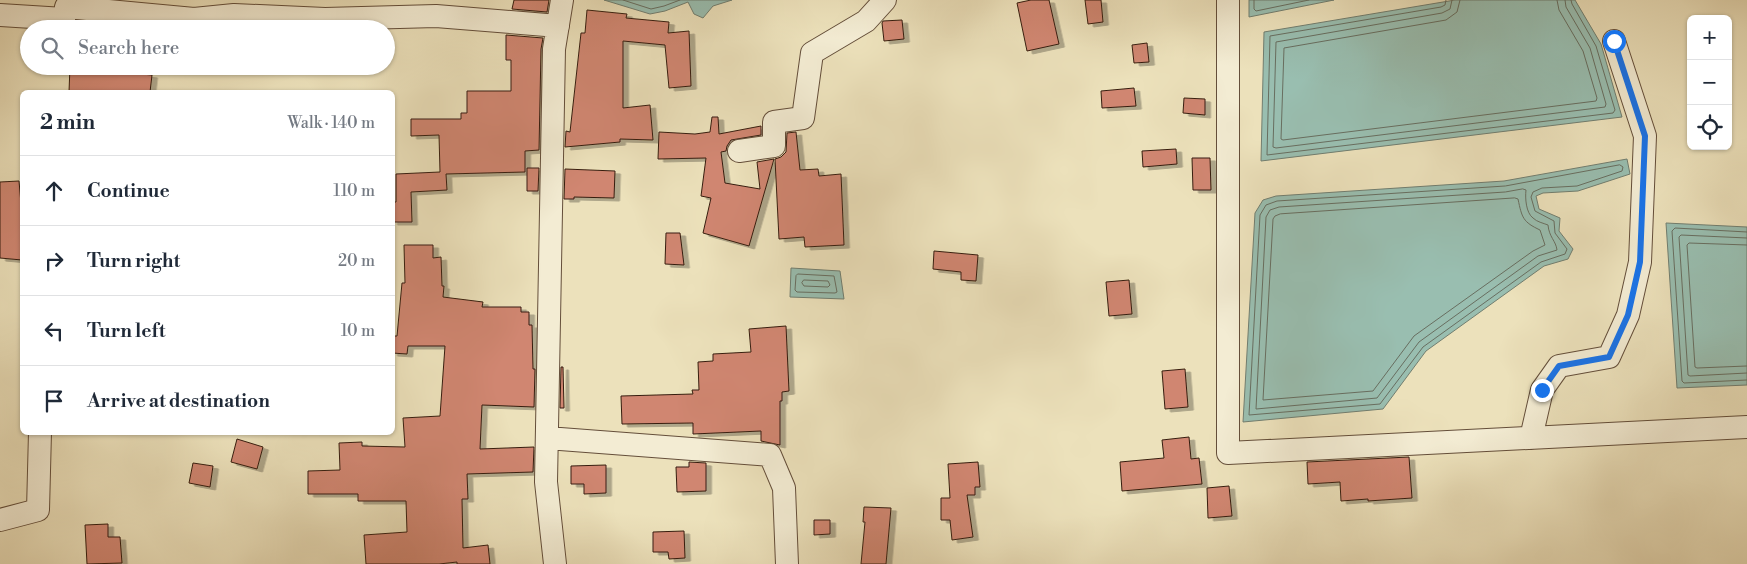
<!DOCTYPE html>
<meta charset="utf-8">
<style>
:root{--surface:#fff;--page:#f2f2f3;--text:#1f2937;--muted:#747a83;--line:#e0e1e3}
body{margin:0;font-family:"Libre Bodoni",serif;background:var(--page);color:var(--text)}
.controls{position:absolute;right:15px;top:15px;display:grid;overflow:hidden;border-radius:8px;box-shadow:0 1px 4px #0004}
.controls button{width:45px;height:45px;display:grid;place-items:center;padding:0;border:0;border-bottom:1px solid var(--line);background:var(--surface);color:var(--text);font:25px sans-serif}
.stop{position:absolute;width:15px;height:15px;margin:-11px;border:4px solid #1a73e8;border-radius:50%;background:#fff}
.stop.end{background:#1a73e8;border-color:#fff;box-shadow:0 1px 5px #0008}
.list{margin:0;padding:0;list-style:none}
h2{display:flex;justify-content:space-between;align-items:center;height:65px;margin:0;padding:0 20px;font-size:21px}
h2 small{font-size:16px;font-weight:400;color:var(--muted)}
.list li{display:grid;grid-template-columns:32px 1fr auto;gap:15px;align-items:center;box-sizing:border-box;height:70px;padding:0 20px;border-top:1px solid var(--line)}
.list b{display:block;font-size:19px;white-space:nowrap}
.list em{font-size:16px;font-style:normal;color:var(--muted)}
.icon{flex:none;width:28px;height:28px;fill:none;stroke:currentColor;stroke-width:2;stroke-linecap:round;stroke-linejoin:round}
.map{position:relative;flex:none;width:1747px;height:564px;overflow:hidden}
.search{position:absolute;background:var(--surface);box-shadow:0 1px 4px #0004;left:20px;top:20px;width:375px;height:55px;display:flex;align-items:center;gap:12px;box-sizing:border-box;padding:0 18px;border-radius:28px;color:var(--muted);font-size:19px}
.panel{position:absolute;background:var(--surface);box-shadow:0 1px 4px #0004;left:20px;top:90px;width:375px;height:345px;border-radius:8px}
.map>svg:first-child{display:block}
.water{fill:#99beb0;stroke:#717e70}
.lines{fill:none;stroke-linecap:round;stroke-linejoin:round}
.shore{stroke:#686e60;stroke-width:1}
.building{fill:#d08671;stroke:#361d0f;filter:url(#shadow)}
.street-casing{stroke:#644e3a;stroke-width:24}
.street{stroke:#f3ecd3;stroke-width:22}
.route{stroke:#1a73e8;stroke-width:6}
</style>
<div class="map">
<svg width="1747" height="564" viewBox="0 0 1747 564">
<defs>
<filter id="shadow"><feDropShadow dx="5.5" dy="3" stdDeviation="0" flood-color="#0004"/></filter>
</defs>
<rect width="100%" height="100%" fill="#ece1bb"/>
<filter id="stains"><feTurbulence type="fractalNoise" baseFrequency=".004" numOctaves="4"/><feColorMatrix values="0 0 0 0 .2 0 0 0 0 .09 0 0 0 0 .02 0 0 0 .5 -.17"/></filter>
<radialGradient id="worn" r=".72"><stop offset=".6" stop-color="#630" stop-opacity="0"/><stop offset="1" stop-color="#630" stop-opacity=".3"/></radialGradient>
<path class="water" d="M604 0H732L713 6 703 18 694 14 688 2 665 11 650 14Z
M1249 0H1334L1249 17Z
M1455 0H1575L1601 44 1622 117 1261 161 1264 32Z
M1627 159 1630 174 1578 191 1543 193 1536 196 1539 209 1560 218 1559 231 1573 249 1568 259 1544 266 1426 351 1383 409 1243 422 1255 213 1263 200 1276 196 1504 181Z
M1666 223 1747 227V385L1677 388Z
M791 268 840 271 844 299 790 297Z"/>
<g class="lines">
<path class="shore" d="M623 0 651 9 664 6 680 0
M1254 0V9L1256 11 1309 0
M1446 0 1445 5 1441 7 1270 36 1267 155 1613 113 1615 110 1596 46 1572 4 1571 0
M1452 0 1450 9 1442 13 1276 42 1273 147 1276 148 1605 107 1606 104 1590 48 1566 7 1565 0
M1460 0 1457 12 1446 20 1284 48 1281 139 1283 140 1596 101 1597 98 1583 51 1559 10 1557 0
M1620 165 1623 167 1622 171 1577 186 1542 188 1533 192 1531 197 1535 211 1554 221 1555 233 1567 249 1565 254 1541 262 1423 347 1380 404 1249 415 1260 215 1266 205 1277 201 1505 186Z
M1523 189 1526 190C1525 198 1526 213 1533 218 1537 222 1543 223 1548 225 1549 237 1556 241 1557 250L1538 256 1419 342 1377 398 1256 409 1266 217 1270 210 1279 207 1505 192Z
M1515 198 1518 199C1522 218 1523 222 1540 230L1545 245 1533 251 1414 336 1373 391 1263 400 1273 219 1275 216 1280 214Z
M1747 232 1675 228 1672 231 1682 381 1684 383 1747 380
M1747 238 1681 235 1679 237 1688 375 1690 376 1747 373
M1747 245 1689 243 1687 245 1695 367 1697 368 1747 366
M798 274 834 276 837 292 835 293 797 292 795 290 796 276Z
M804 280 828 281 830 285 828 287 804 286 802 283Z"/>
</g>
<path class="building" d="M514 0H549L547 12 512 9Z
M1031 0H1049L1059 44 1027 51 1017 3Z
M1085 0H1101L1103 22 1088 24Z
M587 10 627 14 626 18 669 22 668 33 689 31 691 86 669 88 665 45 623 41V108L650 105 653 140 620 139V142L565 147 566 131 570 132 581 33H585Z
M902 20 904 39 884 41 882 23 883 21Z
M506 35 543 38 541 49 539 150 525 151V172L446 174 447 190 411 192 412 222H392V202H396V174L440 172 439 135 411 136V119H461V113H467V91H511V60H506Z
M1147 43 1149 62 1134 63 1132 45Z
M70 66H130V73L152 75 150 92H69Z
M1134 88 1136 106 1102 108 1101 91Z
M1184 98 1205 99V115L1183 113Z
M712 117H718L719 134 761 126V135L731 140 727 146 726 151 721 152 725 183 760 189 757 162 774 159 749 246 703 233 711 198 701 196 706 158 658 159 659 132 695 134 710 132Z
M796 132 800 170 818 169 819 176 841 174 844 245 805 247 804 237 779 239 775 159 781 157 786 152 787 133Z
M1176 149 1177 164 1143 167 1142 151Z
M1192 158H1210L1211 190H1193Z
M527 168H539L538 191H527Z
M565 169 615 171 614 198 574 197V199H564Z
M19 181 22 215V260L0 258V182Z
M666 233H680L684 265 665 264Z
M404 245H433V258L441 257 442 286H444L443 297 483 302 482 307H521V312H529V325H532L533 369H535L534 407 482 405 480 449 534 447 533 472 467 474 468 499H462L463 548 488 545 490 564H457V562L439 564H366L364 535 407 532 406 501H358V494H308V471L340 470 339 443 362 442V446L405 447 403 418 440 416 445 346H408L407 354 392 353V336H397L402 283H405Z
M934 251 978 255 976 281 961 280V272L933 269Z
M1129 280 1132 314 1109 316 1106 282Z
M786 326 789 391 782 392V401H780V445L761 441V431L693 434V423L622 424 621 396 693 394 692 390H699L698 362 713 361V354L751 352 749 329Z
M561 367H563L564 408H560Z
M1185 369 1188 407 1165 409 1162 371Z
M1189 437 1191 459 1199 458 1202 484 1122 491 1120 462 1164 458 1162 440Z
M237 439 263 447 257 469 231 462Z
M1409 457 1412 498 1368 501V499L1341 501 1340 482 1308 484 1307 462Z
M689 462 706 463V491L677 492 676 467H689Z
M978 462 980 487H975V495H967L973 537 952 540 950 520H941V498H950L948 464Z
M193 463 213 466 210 487 189 483Z
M606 465V493L584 494V484H571V466Z
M1229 486 1232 516 1208 518 1207 488Z
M864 507 891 508 886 564H861L865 522H863Z
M814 520H830V534L814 535Z
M108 524V537H120L122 563 87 564 85 525Z
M684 531 685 558 669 559 668 552H653V532Z"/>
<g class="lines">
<defs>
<path id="street" d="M1228 0V453L1747 427
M0 15 64 19 66 7 194 19 234 15 325 19 436 16 558 26
M739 151 774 146V122L803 118 812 53 866 21 885 0
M547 438 770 455 784 488 787 564
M1531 438 1542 390 1559 366 1609 357 1628 315 1640 262 1645 136 1614 41
M0 520 38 510 40 432
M555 564 546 482 554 49 562 0"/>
</defs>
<use href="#street" class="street-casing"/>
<use href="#street" class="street"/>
</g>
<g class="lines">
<path class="route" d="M1542 390 1559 366 1609 357 1628 315 1640 262 1645 136 1614 41"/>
</g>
<rect width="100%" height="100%" filter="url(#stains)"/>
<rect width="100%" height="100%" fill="url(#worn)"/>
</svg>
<div class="controls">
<button>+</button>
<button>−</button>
<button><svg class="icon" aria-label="locate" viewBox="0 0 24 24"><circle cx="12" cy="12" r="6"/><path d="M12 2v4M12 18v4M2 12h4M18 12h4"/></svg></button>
</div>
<div class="stop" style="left:1614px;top:41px"></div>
<div class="stop end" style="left:1542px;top:390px"></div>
<div class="search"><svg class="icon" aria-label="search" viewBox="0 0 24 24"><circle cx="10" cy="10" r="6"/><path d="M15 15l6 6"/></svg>Search here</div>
<section class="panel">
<h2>2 min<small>Walk · 140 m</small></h2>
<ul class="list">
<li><svg class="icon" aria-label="ahead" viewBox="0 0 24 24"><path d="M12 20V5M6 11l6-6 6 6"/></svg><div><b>Continue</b></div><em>110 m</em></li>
<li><svg class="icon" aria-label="right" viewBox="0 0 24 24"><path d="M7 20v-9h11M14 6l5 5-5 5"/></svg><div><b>Turn right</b></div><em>20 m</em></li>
<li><svg class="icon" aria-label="left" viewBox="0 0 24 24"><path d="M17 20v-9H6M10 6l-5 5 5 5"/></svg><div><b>Turn left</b></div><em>10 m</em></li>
<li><svg class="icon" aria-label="arrive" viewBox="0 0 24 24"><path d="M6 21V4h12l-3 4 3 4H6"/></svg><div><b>Arrive at destination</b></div></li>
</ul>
</section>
</div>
